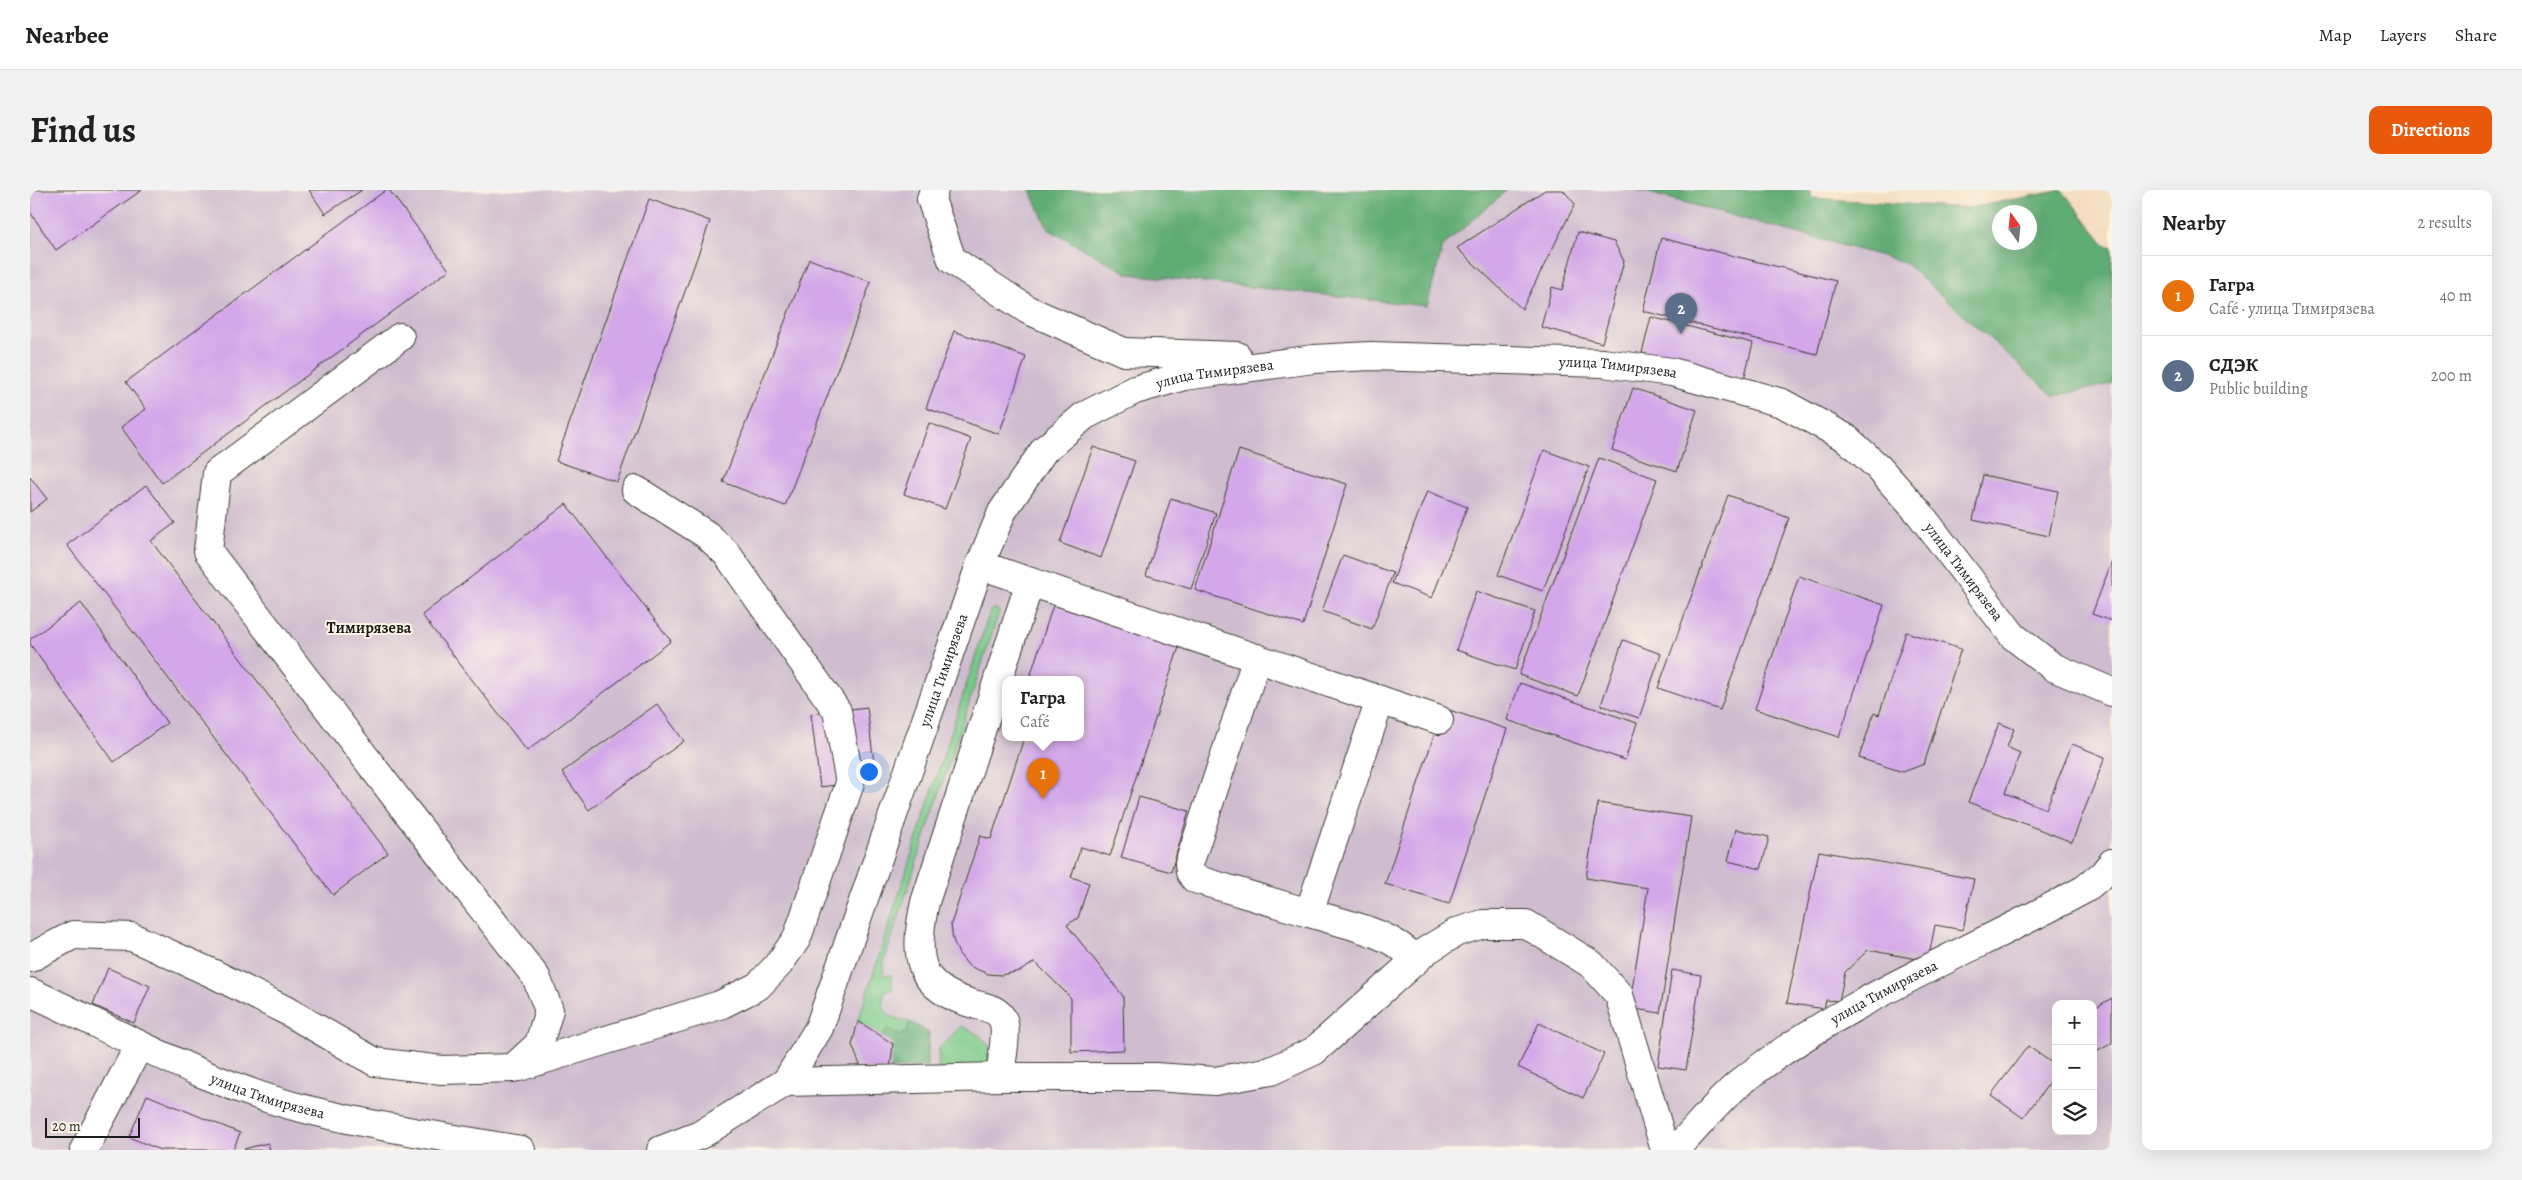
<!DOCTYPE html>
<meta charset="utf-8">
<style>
:root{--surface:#fff;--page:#f2f2f2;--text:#222;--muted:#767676;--line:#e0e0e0;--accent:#ea580c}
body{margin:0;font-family:Alegreya,serif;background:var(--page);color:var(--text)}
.controls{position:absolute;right:15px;bottom:15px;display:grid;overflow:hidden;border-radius:10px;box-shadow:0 5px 20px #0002}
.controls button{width:45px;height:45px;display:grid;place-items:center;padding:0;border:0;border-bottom:1px solid var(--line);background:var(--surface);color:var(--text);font:25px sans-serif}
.compass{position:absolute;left:1962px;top:15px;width:45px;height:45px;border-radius:50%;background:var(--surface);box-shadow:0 5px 20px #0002;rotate:345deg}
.scale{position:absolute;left:15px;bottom:12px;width:95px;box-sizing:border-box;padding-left:5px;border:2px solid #1c1c1c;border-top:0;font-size:14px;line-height:18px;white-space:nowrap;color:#1c1c1c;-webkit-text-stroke:4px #fcf5e5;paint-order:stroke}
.you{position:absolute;left:838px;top:581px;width:18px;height:18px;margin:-12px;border:4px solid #fff;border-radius:50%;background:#1a73e8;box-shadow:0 0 0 8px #1a73e833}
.badge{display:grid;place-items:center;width:32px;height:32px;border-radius:50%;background:var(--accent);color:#fff;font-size:16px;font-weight:700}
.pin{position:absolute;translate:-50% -41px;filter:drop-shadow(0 1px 2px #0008)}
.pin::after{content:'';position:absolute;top:26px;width:18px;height:15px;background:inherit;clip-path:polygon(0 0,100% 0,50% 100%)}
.popup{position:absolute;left:972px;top:486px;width:82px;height:65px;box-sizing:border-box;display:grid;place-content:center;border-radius:10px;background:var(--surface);filter:drop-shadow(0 1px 4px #0005);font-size:16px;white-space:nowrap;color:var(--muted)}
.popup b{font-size:19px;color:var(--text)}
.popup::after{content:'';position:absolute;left:50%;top:100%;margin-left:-10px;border:10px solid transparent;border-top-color:var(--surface)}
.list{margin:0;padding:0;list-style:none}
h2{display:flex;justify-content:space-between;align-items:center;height:65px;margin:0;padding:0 20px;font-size:21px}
h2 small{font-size:16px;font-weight:400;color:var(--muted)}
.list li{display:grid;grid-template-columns:32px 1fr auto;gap:15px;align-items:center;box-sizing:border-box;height:80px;padding:0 20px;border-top:1px solid var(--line)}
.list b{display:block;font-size:19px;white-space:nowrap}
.list p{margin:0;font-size:16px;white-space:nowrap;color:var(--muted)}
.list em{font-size:16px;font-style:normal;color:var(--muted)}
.icon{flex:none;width:28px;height:28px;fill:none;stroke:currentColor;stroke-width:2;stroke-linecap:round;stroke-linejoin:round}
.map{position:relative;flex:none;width:2082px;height:960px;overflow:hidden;border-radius:10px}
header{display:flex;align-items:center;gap:30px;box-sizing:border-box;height:70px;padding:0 25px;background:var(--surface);border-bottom:1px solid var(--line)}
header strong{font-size:24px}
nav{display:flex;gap:28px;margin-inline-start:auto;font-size:18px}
.intro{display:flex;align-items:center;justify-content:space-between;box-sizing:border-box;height:120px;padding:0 30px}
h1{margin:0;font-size:35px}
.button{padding:12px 22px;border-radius:10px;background:var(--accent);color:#fff;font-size:18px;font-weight:700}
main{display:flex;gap:30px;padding:0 30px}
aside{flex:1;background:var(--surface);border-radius:10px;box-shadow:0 5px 20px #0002}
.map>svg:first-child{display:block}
.industrial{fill:#cfbdcf;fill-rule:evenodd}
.green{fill:#77c889;stroke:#4a7252}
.forest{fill:#61ac75;stroke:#3e6448;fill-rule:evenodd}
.building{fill:#d3a7e9}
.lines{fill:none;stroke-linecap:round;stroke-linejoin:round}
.minor-casing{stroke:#3d3935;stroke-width:30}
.minor{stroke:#fff;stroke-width:28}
.labels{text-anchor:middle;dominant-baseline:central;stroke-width:4;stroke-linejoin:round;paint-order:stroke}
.street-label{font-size:15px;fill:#1c1c1c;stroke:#fcf5e5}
.neighbourhood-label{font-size:16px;font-weight:bold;fill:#1c1c1c;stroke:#fcf5e5}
</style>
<header>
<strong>Nearbee</strong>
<nav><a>Map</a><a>Layers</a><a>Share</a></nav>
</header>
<div class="intro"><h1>Find us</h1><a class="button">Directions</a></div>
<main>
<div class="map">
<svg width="2082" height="960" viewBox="0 0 2082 960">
<rect width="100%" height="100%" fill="#fcf5e5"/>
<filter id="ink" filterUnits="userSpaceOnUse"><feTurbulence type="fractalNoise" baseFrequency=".02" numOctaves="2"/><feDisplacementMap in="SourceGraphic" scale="10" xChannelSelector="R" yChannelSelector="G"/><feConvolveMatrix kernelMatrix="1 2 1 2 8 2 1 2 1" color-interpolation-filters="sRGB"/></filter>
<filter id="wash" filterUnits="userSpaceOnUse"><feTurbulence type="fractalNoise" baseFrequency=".0096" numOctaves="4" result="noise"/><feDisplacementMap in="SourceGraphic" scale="20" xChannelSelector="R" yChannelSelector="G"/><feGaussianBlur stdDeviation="1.12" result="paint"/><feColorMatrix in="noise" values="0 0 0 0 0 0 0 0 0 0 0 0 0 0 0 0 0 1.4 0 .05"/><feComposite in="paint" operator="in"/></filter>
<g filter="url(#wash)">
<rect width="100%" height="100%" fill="#f5ddc1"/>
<path class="industrial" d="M0 0H1000L1018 39 1397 116 1413 56 1477 0H1608L1874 72 2024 206 2082 194V960H0ZM976 490H1050V548H976ZM2026 814H2063V941H2026Z"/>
<path class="green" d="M963 419H967L969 422 854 771 853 786 861 785 863 799 855 801C847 822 861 829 880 832L877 842 866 845 861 843 852 847 828 831 960 421Z
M931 836C947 843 955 847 963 863L958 877 908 883 909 858Z"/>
<path class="forest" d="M1000 0H1477L1413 56 1397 116 1099 84 1018 39Z
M1608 0H1779L1782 8 1939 18 2032 0 2077 57H2082V194L2024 206 1874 72ZM2000 22V52H1970V22Z
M880 832 899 843 897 876 860 879 848 855 857 838 866 845 877 842Z"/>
<g id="blocks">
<path class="building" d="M0 0H112L26 60 0 22Z
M279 0H332L295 24Z
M356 0H359L419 80 132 293 91 237 116 219 96 192Z
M1515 0H1533L1545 14 1492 119 1427 58Z
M619 9 680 31 587 292 526 271Z
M1548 42 1584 52 1594 71 1572 153 1511 137 1522 97 1532 100Z
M1631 48 1806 91 1787 164 1613 121Z
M779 69 841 92 755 316 693 292Z
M1621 127 1723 153 1714 189 1612 163Z
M924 141 996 167 969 244 896 218Z
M1603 198 1667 220 1647 281 1582 260Z
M899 233 941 249 915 319 874 304Z
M1063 257 1105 271 1071 368 1030 353Z
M1209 260 1317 294 1273 435 1165 400Z
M1514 260 1559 277 1513 401 1468 385Z
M1569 268 1627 289 1548 506 1489 485Z
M1953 285 2028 301 2019 346 1943 330Z
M0 287 17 309 0 322Z
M116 295 145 333 121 351 358 663 303 705 37 355Z
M1397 301 1437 317 1402 408 1362 393Z
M1698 305 1759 328 1690 520 1628 498Z
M1141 308 1186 323 1161 399 1116 385Z
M536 314 641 451 497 561 392 425Z
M1313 365 1363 383 1342 439 1292 421Z
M2082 371V431L2062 424Z
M1769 386 1854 415 1809 547 1725 519Z
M1446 401 1505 421 1485 480 1426 460Z
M51 413 137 533 84 572 0 454V449Z
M1023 415 1149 457 1080 666 1051 657 1041 687 1059 693 1048 728 1037 735 1093 806 1094 860 1041 862V808L1005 772 990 781 971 785 958 784 939 776 929 764 923 750 921 734 950 646 961 649 994 548H1050V490H999Z
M1876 442 1931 459 1894 574 1873 582 1829 568 1844 523 1849 525Z
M1593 450 1631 464 1609 528 1571 515Z
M1490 493 1607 533 1595 570 1477 530Z
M627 514 654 551 559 620 532 582Z
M837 517 846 590 790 597 781 524Z
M1413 518 1477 539 1419 714 1355 694Z
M1969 533 1984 539 1977 557 1990 563 1975 603 2016 619 2042 554 2075 567 2042 652 1938 612Z
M1109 607 1159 621 1141 682 1091 668Z
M1568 613 1661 627 1630 823 1599 818 1618 698 1556 688Z
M1706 639 1739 647 1731 679 1698 671Z
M1789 661 1944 689 1933 740 1905 735 1898 771 1838 760 1815 782 1809 811 1796 810 1794 819 1757 813Z
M78 778 120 796 104 833 63 815Z
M1642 780 1671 785 1656 880 1628 876Z
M2082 808V853L2063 864V819Z
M828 831 863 854 860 879H837L830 875 822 855Z
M1509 833 1574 864 1553 908 1488 877Z
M1998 856 2026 876V884L1993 928 1961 905Z
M117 905 210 943 203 960H130L99 947Z
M238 953 240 960H214V959Z"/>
</g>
</g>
<g filter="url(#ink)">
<use href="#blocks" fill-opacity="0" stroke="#3d3935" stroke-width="1"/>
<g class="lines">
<defs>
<g id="minor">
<path d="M904 0 901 9 922 70 998 120 1094 162 1207 166"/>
<path d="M950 375 1350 510"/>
<path d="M1227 468 1159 674 1160 682 1165 689 1279 723"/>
<path d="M0 768 43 745 102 747 184 784 257 821 345 872 412 880 483 878 509 854 519 820 506 787 377 622 178 361 187 283 370 147"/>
<path d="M1386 770C1360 741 1314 734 1279 723L1350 510 1409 530"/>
<path id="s1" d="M0 802C90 843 178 895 275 919 345 937 419 948 491 960"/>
<path d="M489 877 690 815 728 796 749 774 767 748 820 593 807 521 697 364 677 345 606 300"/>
<path d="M970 887C971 873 978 842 973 830 968 819 957 818 947 815 886 799 883 768 895 712L1000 392"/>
<path d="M756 892 970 887H1125L1185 891 1241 881 1284 861 1397 760 1427 742 1453 734H1496L1561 774 1589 805 1635 960"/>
<path d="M54 960 109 856"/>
<path id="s2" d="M631 960 670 945 756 892 789 838 950 375 972 322 1014 260 1054 226 1105 200 1154 186 1284 169 1340 166 1573 173 1642 182 1752 213 1816 248 1848 277 1890 324 1983 446 2023 477 2082 502"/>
<path id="s3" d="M1645 960C1667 938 1687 911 1711 892 1814 810 1940 762 2055 699L2073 684 2082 673"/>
</g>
</defs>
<use href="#minor" class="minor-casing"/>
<use href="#minor" class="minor"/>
</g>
</g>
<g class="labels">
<g class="street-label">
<text stroke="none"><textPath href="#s2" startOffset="1425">улица Тимирязева</textPath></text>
<text stroke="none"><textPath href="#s2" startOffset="1020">улица Тимирязева</textPath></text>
<text stroke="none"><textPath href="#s2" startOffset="1845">улица Тимирязева</textPath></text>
<text stroke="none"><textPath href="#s2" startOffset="585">улица Тимирязева</textPath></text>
<text stroke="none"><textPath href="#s3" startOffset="264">улица Тимирязева</textPath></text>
<text stroke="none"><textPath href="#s1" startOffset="260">улица Тимирязева</textPath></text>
</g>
<g class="neighbourhood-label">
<text x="339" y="438">Тимирязева</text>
</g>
</g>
</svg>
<div class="controls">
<button>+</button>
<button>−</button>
<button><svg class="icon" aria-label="layers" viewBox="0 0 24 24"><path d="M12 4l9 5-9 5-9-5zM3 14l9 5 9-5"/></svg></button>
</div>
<svg class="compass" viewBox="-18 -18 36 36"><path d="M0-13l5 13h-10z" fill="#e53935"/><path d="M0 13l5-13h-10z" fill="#767676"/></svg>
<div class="scale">20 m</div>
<div class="you"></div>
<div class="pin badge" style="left:1013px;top:609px;background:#e8710a">1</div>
<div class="popup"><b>Гагра</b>Café</div>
<div class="pin badge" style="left:1651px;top:144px;background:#5c6f8a">2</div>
</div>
<aside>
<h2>Nearby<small>2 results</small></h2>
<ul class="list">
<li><span class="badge" style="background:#e8710a">1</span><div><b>Гагра</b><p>Café · улица Тимирязева</p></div><em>40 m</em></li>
<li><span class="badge" style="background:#5c6f8a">2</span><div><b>СДЭК</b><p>Public building</p></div><em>200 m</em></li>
</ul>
</aside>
</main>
